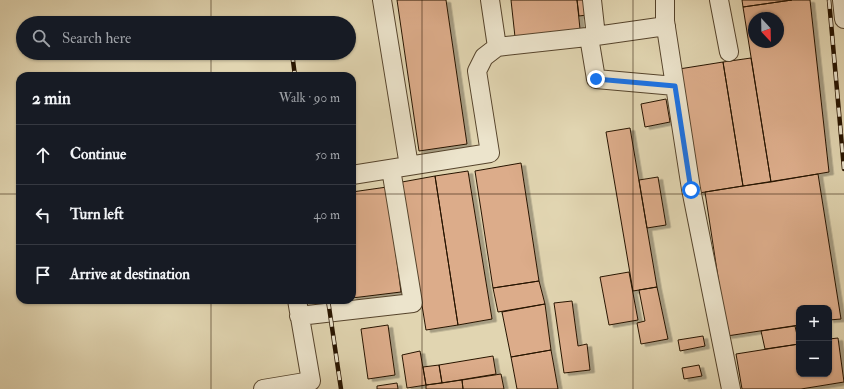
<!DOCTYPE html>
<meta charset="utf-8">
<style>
:root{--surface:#171b24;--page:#20242c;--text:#f1f3f6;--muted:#9ea1a6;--line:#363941}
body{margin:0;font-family:"IM FELL Double Pica",serif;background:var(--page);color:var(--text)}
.controls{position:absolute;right:12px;bottom:12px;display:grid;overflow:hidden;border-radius:8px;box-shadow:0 1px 3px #0004}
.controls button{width:36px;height:36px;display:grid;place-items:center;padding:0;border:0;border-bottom:1px solid var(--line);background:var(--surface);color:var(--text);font:20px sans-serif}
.compass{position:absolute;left:748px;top:12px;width:36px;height:36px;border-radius:50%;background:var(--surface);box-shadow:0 1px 3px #0004;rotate:158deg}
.stop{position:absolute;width:12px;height:12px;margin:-9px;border:3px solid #1a73e8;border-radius:50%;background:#fff}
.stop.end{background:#1a73e8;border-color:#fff;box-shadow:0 1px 4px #0008}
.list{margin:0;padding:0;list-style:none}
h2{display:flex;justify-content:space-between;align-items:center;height:52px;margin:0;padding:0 16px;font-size:17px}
h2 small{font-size:13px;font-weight:400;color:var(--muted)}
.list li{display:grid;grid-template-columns:26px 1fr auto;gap:12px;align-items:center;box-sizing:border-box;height:60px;padding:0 16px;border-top:1px solid var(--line)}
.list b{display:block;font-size:15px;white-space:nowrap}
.list em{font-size:13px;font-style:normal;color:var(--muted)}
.icon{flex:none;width:22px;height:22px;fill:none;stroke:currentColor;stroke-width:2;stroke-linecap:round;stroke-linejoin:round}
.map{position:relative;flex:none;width:844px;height:389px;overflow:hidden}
.search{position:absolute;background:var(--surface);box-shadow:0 1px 3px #0004;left:16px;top:16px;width:340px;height:44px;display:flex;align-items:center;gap:10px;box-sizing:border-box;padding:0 14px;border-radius:22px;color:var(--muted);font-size:15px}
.panel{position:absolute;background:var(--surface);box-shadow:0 1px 3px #0004;left:16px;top:72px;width:340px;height:232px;border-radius:12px}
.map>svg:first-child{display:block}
.building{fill:#dcac8a;stroke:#271400;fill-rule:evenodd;filter:url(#shadow)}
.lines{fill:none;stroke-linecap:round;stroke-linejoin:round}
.minor-casing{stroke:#56442c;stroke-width:20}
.minor{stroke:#ece4cc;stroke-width:18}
.rail-casing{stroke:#271400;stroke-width:4.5}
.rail{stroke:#ece4cc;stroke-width:3;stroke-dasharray:9;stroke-linecap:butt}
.route{stroke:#1a73e8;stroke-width:5}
.grid{fill:none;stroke:#271400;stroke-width:1;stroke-opacity:0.55}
</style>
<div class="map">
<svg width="844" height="389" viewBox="0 0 844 389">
<defs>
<filter id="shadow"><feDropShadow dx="4.5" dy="2.5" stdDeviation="0" flood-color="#0004"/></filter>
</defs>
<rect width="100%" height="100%" fill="#e1d5b1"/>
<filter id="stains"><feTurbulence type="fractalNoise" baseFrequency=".005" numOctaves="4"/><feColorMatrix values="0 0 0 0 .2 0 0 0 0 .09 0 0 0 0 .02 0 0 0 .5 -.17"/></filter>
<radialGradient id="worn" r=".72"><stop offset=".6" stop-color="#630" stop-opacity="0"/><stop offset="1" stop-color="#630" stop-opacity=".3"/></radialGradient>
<path class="building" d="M397 0H446L467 144 419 151Z
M511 0H577L580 29 515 37Z
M577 0H585L587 15 579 16Z
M742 0H792L743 7Z
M792 0H810L829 172 771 182 743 7ZM754 18H778V42H754Z
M751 58 771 182 743 186 723 62Z
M723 62 743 186 699 193 679 69Z
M666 99 670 122 645 127 641 104Z
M630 128 657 287 633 291 606 132Z
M521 163 539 281 493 288 475 171Z
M468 171 492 319 458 325 435 176Z
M818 174 841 319 829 320V308H799V325L727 336 705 192Z
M435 176 458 325 426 330 402 182Z
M658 177 666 225 647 228 639 180Z
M387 187 401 292 352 298V192Z
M629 272 638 320 609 325 600 277Z
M539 281 545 304 498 312 493 288Z
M657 287 668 339 641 344 637 323 645 321 639 290Z
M572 301 578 346 587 344 590 370 564 373 554 303Z
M545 304 551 350 511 357 502 312Z
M388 325 395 375 368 379 361 329Z
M795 326 799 344 765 349 761 331Z
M703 336 705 346 680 351 678 340Z
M838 338 844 382 801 389H742L736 354 799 344V374H829V339Z
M551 350 558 389H517L511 357Z
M420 351 426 385 407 388 402 355Z
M493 356 496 374 442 383 439 365Z
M439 365 442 383 426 385 423 367Z
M699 365 702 376 684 379 682 368Z
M501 374 504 389H463L462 380Z
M462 380 463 389H426V385Z
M397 383 398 389H377V386Z"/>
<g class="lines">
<defs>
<path id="minor" d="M382 0 409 166
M490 0 497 47
M592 0 596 36
M665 0V21L691 189 731 389
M719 0 729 52
M842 0 844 19
M589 37 596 79 675 86
M352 175 490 153 477 71 484 57 497 47 596 36 666 26
M299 316 413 303 391 169
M263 389 311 381 297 300"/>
</defs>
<use href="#minor" class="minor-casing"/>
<use href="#minor" class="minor"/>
<defs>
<path id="rail" d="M829 0 844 169
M292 53 295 76
M328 300 341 389"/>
</defs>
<use href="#rail" class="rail-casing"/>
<use href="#rail" class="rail"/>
</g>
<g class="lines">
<path class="route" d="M596 79 675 86 691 190"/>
</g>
<path class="grid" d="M211 0V23M422 0V389M633 0V389M211 53V76M0 194H20M352 194H844M211 300V389"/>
<rect width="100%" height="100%" filter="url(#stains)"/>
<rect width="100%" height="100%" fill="url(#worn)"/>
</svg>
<div class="controls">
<button>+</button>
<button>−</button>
</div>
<svg class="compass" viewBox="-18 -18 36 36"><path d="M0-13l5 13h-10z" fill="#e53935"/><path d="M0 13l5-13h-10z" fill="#9ea1a6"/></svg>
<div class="stop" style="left:691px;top:190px"></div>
<div class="stop end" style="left:596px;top:79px"></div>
<div class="search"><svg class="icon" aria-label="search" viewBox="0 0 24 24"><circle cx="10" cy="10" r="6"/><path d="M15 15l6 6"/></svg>Search here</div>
<section class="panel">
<h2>2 min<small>Walk · 90 m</small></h2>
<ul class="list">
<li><svg class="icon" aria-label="ahead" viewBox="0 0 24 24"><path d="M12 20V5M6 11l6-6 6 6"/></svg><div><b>Continue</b></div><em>50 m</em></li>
<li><svg class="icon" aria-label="left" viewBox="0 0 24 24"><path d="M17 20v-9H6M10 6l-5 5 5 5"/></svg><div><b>Turn left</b></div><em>40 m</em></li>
<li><svg class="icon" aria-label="arrive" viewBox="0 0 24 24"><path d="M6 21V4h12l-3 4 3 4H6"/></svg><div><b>Arrive at destination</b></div></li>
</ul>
</section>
</div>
